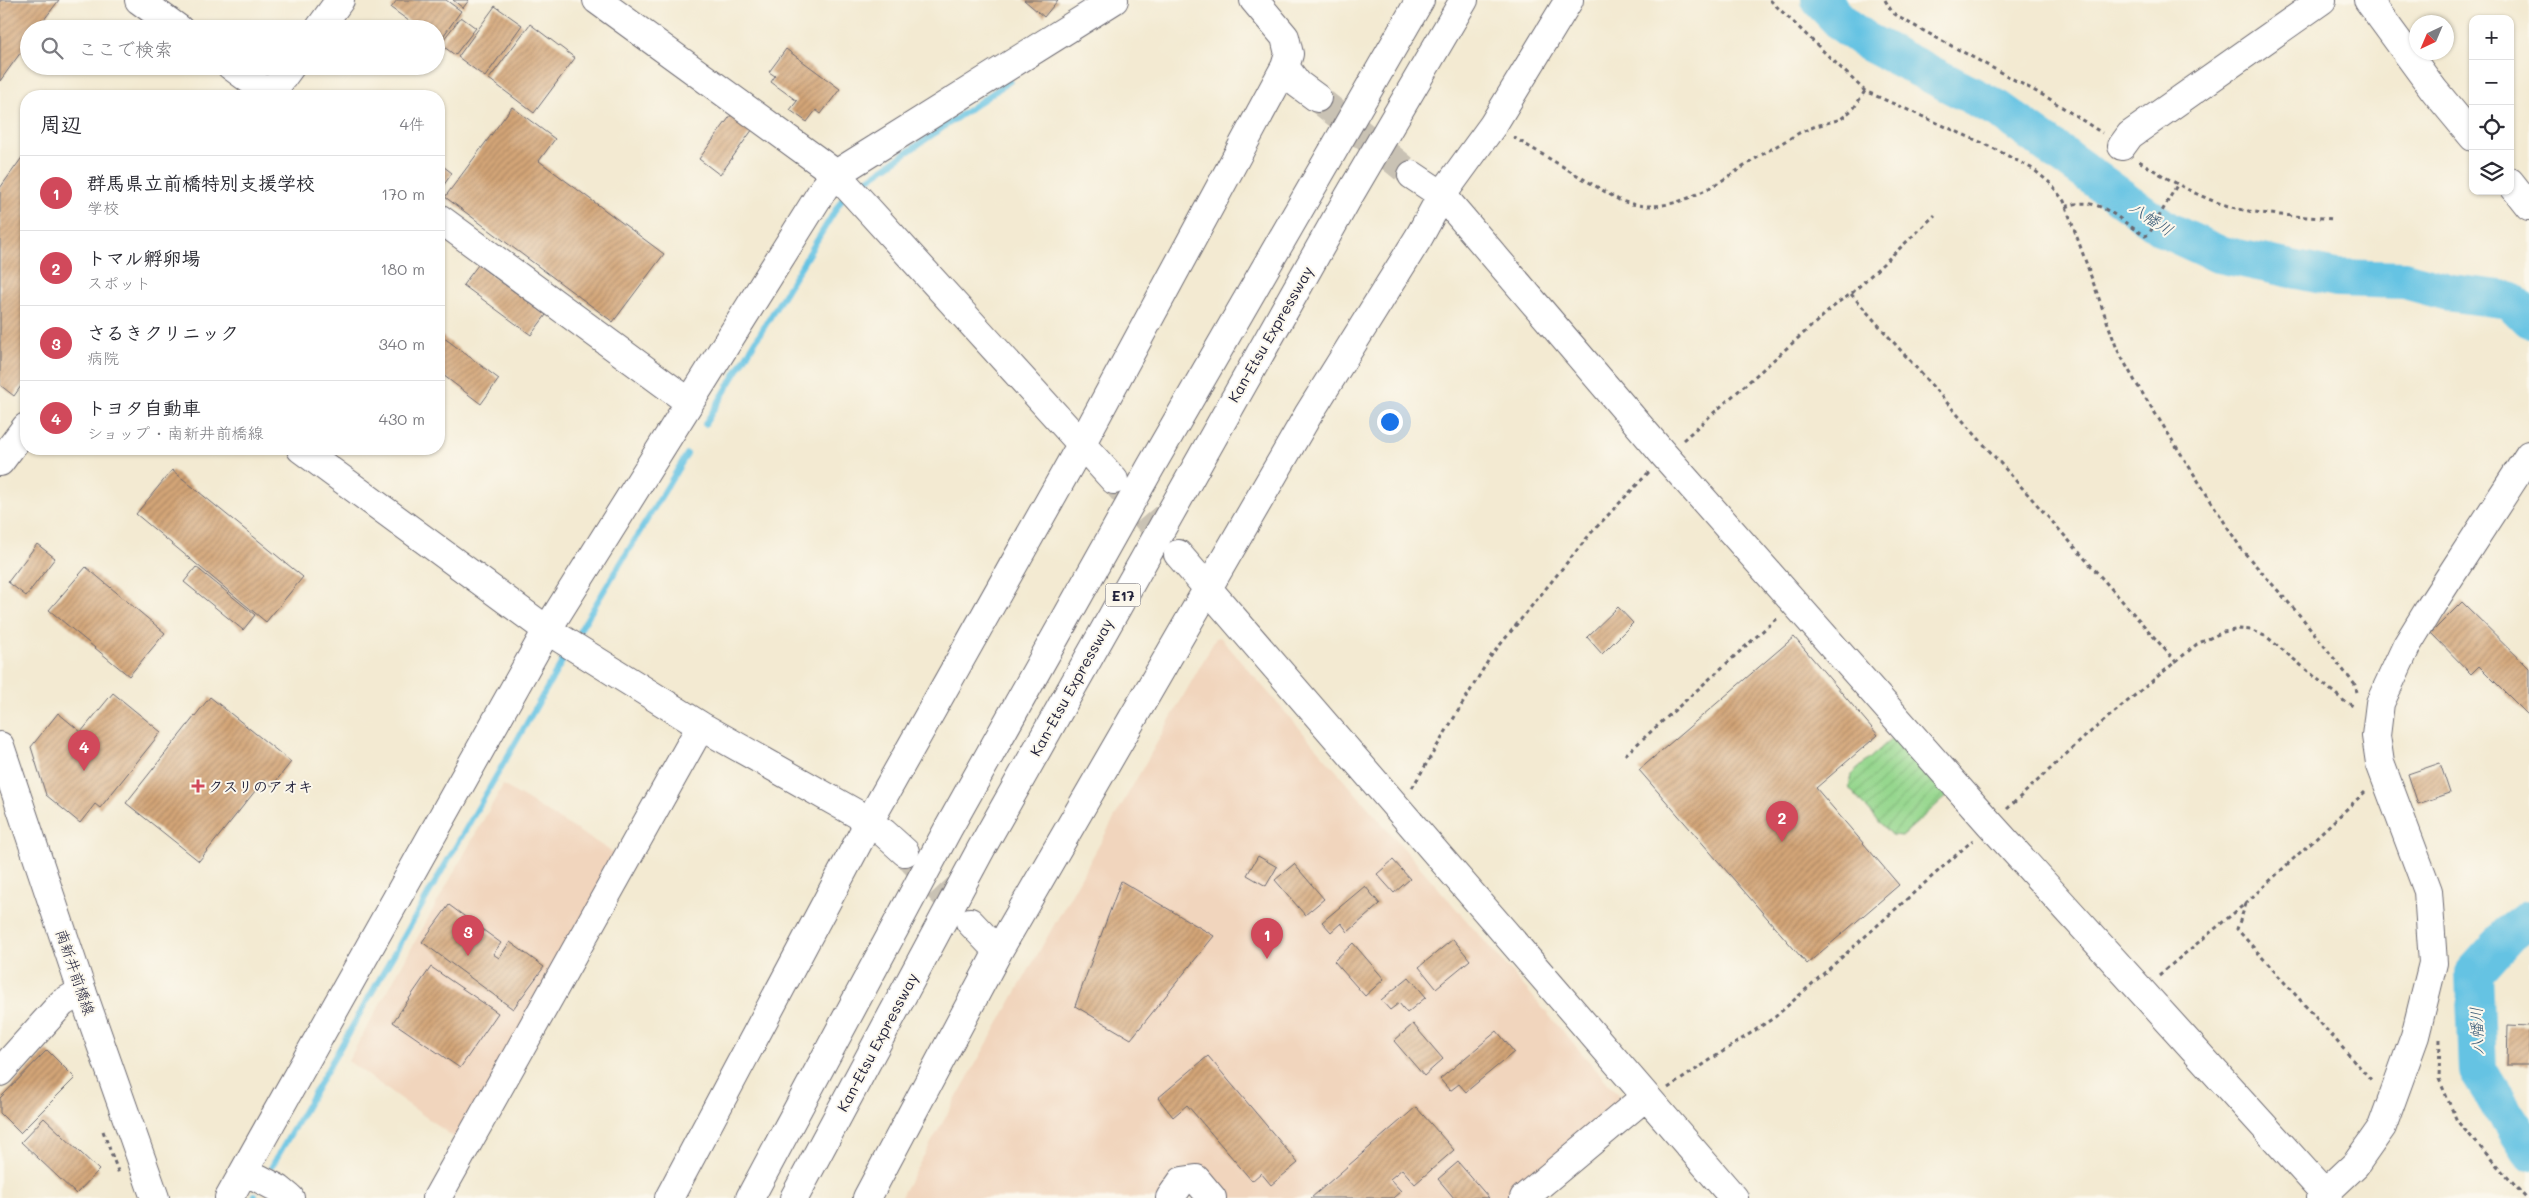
<!DOCTYPE html>
<html lang="ja">
<meta charset="utf-8">
<style>
:root{--surface:#fff;--page:#f2f2f3;--text:#2b2b33;--muted:#7c7c81;--line:#e1e1e2;--accent:#d1495b}
body{margin:0;font-family:Mali,"Klee One",sans-serif;background:var(--page);color:var(--text)}
.controls{position:absolute;right:15px;top:15px;display:grid;overflow:hidden;border-radius:10px;box-shadow:0 1px 4px #0004}
.controls button{width:45px;height:45px;display:grid;place-items:center;padding:0;border:0;border-bottom:1px solid var(--line);background:var(--surface);color:var(--text);font:25px sans-serif}
.compass{position:absolute;left:2409px;top:15px;width:45px;height:45px;border-radius:50%;background:var(--surface);box-shadow:0 1px 4px #0004;rotate:224deg}
.you{position:absolute;left:1389px;top:421px;width:18px;height:18px;margin:-12px;border:4px solid #fff;border-radius:50%;background:#1a73e8;box-shadow:0 0 0 8px #1a73e833}
.badge{display:grid;place-items:center;width:32px;height:32px;border-radius:50%;background:var(--accent);color:#fff;font-size:16px;font-weight:700}
.pin{position:absolute;translate:-50% -41px;filter:drop-shadow(0 1px 2px #0008)}
.pin::after{content:'';position:absolute;top:26px;width:18px;height:15px;background:inherit;clip-path:polygon(0 0,100% 0,50% 100%)}
.list{margin:0;padding:0;list-style:none}
h2{display:flex;justify-content:space-between;align-items:center;height:65px;margin:0;padding:0 20px;font-size:21px}
h2 small{font-size:16px;font-weight:400;color:var(--muted)}
.list li{display:grid;grid-template-columns:32px 1fr auto;gap:15px;align-items:center;box-sizing:border-box;height:75px;padding:0 20px;border-top:1px solid var(--line)}
.list b{display:block;font-size:19px;white-space:nowrap}
.list p{margin:0;font-size:16px;white-space:nowrap;color:var(--muted)}
.list em{font-size:16px;font-style:normal;color:var(--muted)}
.icon{flex:none;width:28px;height:28px;fill:none;stroke:currentColor;stroke-width:2;stroke-linecap:round;stroke-linejoin:round}
.map{position:relative;flex:none;width:2529px;height:1198px;overflow:hidden}
.search{position:absolute;background:var(--surface);box-shadow:0 1px 4px #0004;left:20px;top:20px;width:425px;height:55px;display:flex;align-items:center;gap:12px;box-sizing:border-box;padding:0 18px;border-radius:28px;color:var(--muted);font-size:19px}
.panel{position:absolute;background:var(--surface);box-shadow:0 1px 4px #0004;left:20px;top:90px;width:425px;height:365px;border-radius:20px}
.map>svg:first-child{display:block}
.built{fill:#f1d5bd}
.garden{fill:url(#garden-furrows);stroke:#5c7c64}
.lines{fill:none;stroke-linecap:round;stroke-linejoin:round}
.stream{stroke:#65c3e3;stroke-width:6}
.river{stroke:#65c3e3;stroke-width:38}
.building{fill:url(#building-hatch)}
.minor-tunnel{stroke:#c9c2b4;stroke-width:28;stroke-dasharray:28 14;stroke-linecap:butt}
.minor-casing{stroke:#6b6870;stroke-width:30}
.major-casing{stroke:#6b6870;stroke-width:30}
.highway-casing{stroke:#6b6870;stroke-width:30}
.path{stroke:#6b6870;stroke-width:3;stroke-dasharray:4 4;stroke-linecap:butt}
.minor{stroke:#fff;stroke-width:28}
.major{stroke:#fff;stroke-width:28}
.highway{stroke:#fff;stroke-width:28}
.poi-dot{fill:#d1495b;stroke:#fbf7ec;stroke-width:2}
.labels{text-anchor:middle;dominant-baseline:central;stroke-width:4;stroke-linejoin:round;paint-order:stroke}
.shield{fill:#fbf7ec;stroke:#636270;stroke-width:1}
.shield-label{font-size:14px;font-weight:bold;fill:#22223b}
.street-label{font-size:15px;fill:#22223b;stroke:#fbf7ec}
.poi-label{font-size:15px;font-weight:bold;fill:#22223b;stroke:#fbf7ec;text-anchor:start}
.water-label{font-size:16px;font-style:italic;fill:#395a76;stroke:#fbf7ec}
</style>
<div class="map">
<svg width="2529" height="1198" viewBox="0 0 2529 1198">
<defs>
<pattern id="garden-furrows" width="10" height="10" patternUnits="userSpaceOnUse" patternTransform="scale(1.25)"><rect width="10" height="10" fill="#96d78e"/><path d="M-1 1l2-2M0 10L10 0M9 11l2-2" fill="none" stroke="#81b87b"/></pattern>
<pattern id="building-hatch" width="6" height="6" patternUnits="userSpaceOnUse" patternTransform="scale(1.25)"><rect width="6" height="6" fill="#d3a577"/><path d="M-1 1l2-2M0 6l6-6M5 7l2-2" fill="none" stroke="#ab8663"/></pattern>
</defs>
<rect width="100%" height="100%" fill="#fbf7ec"/>
<filter id="ink" filterUnits="userSpaceOnUse"><feTurbulence type="fractalNoise" baseFrequency=".02" numOctaves="2"/><feDisplacementMap in="SourceGraphic" scale="10" xChannelSelector="R" yChannelSelector="G"/><feConvolveMatrix kernelMatrix="1 2 1 2 8 2 1 2 1" color-interpolation-filters="sRGB"/></filter>
<filter id="wash" filterUnits="userSpaceOnUse"><feTurbulence type="fractalNoise" baseFrequency=".0096" numOctaves="4" result="noise"/><feDisplacementMap in="SourceGraphic" scale="20" xChannelSelector="R" yChannelSelector="G"/><feGaussianBlur stdDeviation="1.12" result="paint"/><feColorMatrix in="noise" values="0 0 0 0 0 0 0 0 0 0 0 0 0 0 0 0 0 1.4 0 .05"/><feComposite in="paint" operator="in"/></filter>
<g filter="url(#wash)">
<rect width="100%" height="100%" fill="#f3ead2"/>
<path class="built" d="M1220 637 1620 1097 1619 1103 1509 1198H1228L1204 1169 1161 1198H900L1216 638Z
M503 785 619 856 459 1141 348 1061Z"/>
<path class="garden" d="M1898 733 1951 792 1902 836 1891 835 1849 788 1851 775Z"/>
<g class="lines">
<path class="stream" d="M867 180 1010 81
M705 424 844 196
M580 630 687 454
M272 1166 563 660
M254 1198 255 1195"/>
<path class="river" d="M1820 0 1844 25 1866 41 1998 109 2168 231 2218 254 2336 278 2404 280 2452 293 2510 300 2529 319
M2529 919 2509 934 2474 973 2478 1071 2529 1151"/>
</g>
<g id="blocks">
<path class="building" d="M0 0H59L37 29H29V41L0 81Z
M397 0H446L461 11 439 42 436 40V29H420L391 8Z
M453 0H469L463 8Z
M1024 0H1058L1044 17Z
M495 6 522 25 485 77 458 57Z
M461 17 476 28 455 55 440 44Z
M530 24 575 58 534 113 489 79Z
M786 49 840 89 821 114 816 110 807 122 790 110 797 101 771 82 775 76 769 72Z
M512 107 555 139 539 161 664 254 613 322 445 197Z
M734 111 755 126 720 175 699 159Z
M26 152V379L14 396 0 385V188Z
M439 163 452 173 439 192Z
M478 265 546 315 531 335 463 285Z
M439 334 499 379 481 404 439 372Z
M172 470 303 577 266 622 136 514Z
M37 544 55 558 26 596 8 582Z
M86 567 165 633 129 676 49 610Z
M196 567 255 615 243 630 184 582Z
M2462 602 2529 668V716L2479 666 2471 674 2431 633Z
M1618 607 1633 623 1602 654 1587 637Z
M1794 637 1878 735 1816 788 1899 885 1807 964 1639 770Z
M113 693 161 732 100 808 95 804 80 823 46 795 31 747 58 713 81 732Z
M210 697 291 762 272 786 264 780 199 861 126 803Z
M2440 763 2450 793 2418 804 2408 774Z
M1258 856 1277 867 1266 886 1247 875Z
M1393 860 1410 879 1394 893 1377 874Z
M1294 864 1324 899 1305 915 1275 880Z
M1121 881 1214 936 1131 1039 1075 1006Z
M1365 886 1380 904 1348 932 1341 923 1331 932 1322 922Z
M449 905 501 943 493 954 499 958 510 942 544 967 513 1009 422 942Z
M1453 939 1470 960 1436 988 1419 967Z
M1353 943 1384 979 1365 996 1334 961Z
M431 967 498 1013 460 1068 393 1022Z
M1409 977 1426 997 1407 1013 1399 1003 1390 1010 1381 1000Z
M1413 1024 1443 1059 1424 1076 1394 1041Z
M2508 1025 2529 1026V1065H2507Z
M1497 1031 1514 1052 1466 1092 1459 1084 1450 1091 1440 1079Z
M47 1050 75 1078 20 1133 0 1113V1098Z
M1208 1056 1298 1163 1271 1185 1261 1173 1252 1181 1187 1105 1173 1117 1158 1098Z
M1416 1107 1454 1150 1415 1184 1402 1169 1390 1179 1401 1191 1393 1198H1311Z
M44 1118 99 1170 76 1194 21 1142Z
M1458 1162 1489 1198H1454L1438 1179Z"/>
</g>
</g>
<g filter="url(#ink)">
<use href="#blocks" fill-opacity="0" stroke="#6b6870" stroke-width="1"/>
<g class="lines">
<path class="minor-tunnel" d="M1317 98 1412 175
M1117 484 1174 550
M909 857 967 919"/>
<defs>
<path id="minor" d="M139 0 179 29
M597 0 836 174 1114 480
M2368 0 2434 90 2473 137
M319 29 340 0
M231 66 272 96
M1285 67 1298 84 1317 98
M269 96 291 66
M2122 146 2130 135 2322 0
M1412 175 1442 195 1665 456 1990 824 2329 1198
M2510 182 2529 206
M439 218 689 402
M301 449 547 630 701 726 857 814 884 833 905 852
M0 462 26 427
M1178 554 1734 1198
M970 922 989 942 1000 948
M0 1072 62 1003 82 991
M245 1171 279 1189 290 1198
M229 1198 547 630 824 188 836 174 1114 0
M437 1198 701 726
M669 1198 869 822 1082 443 1285 67 1289 54 1285 37 1254 0
M867 1198 1000 948 1308 415 1419 237 1442 195 1493 125 1569 0
M1170 1198 1182 1181 1196 1179 1212 1198
M1524 1198 1645 1097
M2320 1198 2356 1164 2382 1127 2415 1036 2433 963 2428 891 2380 763 2376 736 2380 703 2407 645 2429 609 2529 455"/>
<path id="major" d="M0 746 82 991 155 1198"/>
<path id="highway" d="M750 1198 948 829 1150 468 1420 0
M794 1198 981 849 1349 196 1464 0"/>
</defs>
<use href="#minor" class="minor-casing"/>
<use href="#major" class="major-casing"/>
<use href="#highway" class="highway-casing"/>
<path class="path" d="M1770 0 1865 91 1987 145 2033 169 2050 183 2064 201 2117 349 2136 383 2242 550 2303 619 2355 685 2357 692
M1885 0 1892 12 1900 18 2048 98 2102 133
M1513 137 1619 200C1668 219 1709 189 1749 163 1765 152 1782 143 1799 133L1816 126 1841 119 1854 108 1865 91
M2139 161C2171 181 2202 200 2239 209 2270 216 2303 216 2334 219
M2066 207C2098 193 2119 221 2145 236L2149 234 2177 185
M1851 294 2176 662
M1683 440 1840 301 1851 294 1935 215
M1625 755 1777 618
M1412 788 1491 656 1591 533 1649 472
M2007 809 2088 734 2197 644 2223 632 2240 629 2251 630 2267 637 2344 701 2355 707
M2246 904 2237 929 2373 1082
M2159 975 2246 903 2365 792
M2440 1039 2439 1079 2457 1121 2526 1198
M1668 1088 1775 1017 1973 840
M103 1131 119 1174"/>
<use href="#minor" class="minor"/>
<use href="#major" class="major"/>
<use href="#highway" class="highway"/>
</g>
</g>
<path class="poi-dot" d="M195.5 778.5h5v5h5v5h-5v5h-5v-5h-5v-5h5z"/>
<g class="labels">
<rect class="shield" x="1105.5" y="583.5" width="35" height="23" rx="4"/>
<g class="shield-label">
<text x="1123" y="595">E17</text>
</g>
<g class="street-label">
<text transform="translate(1270 334) rotate(-60)">Kan-Etsu Expressway</text>
<text transform="translate(1071 687) rotate(-61)">Kan-Etsu Expressway</text>
<text transform="translate(76 972) rotate(71)">南新井前橋線</text>
<text transform="translate(877 1042) rotate(-62)">Kan-Etsu Expressway</text>
</g>
<g class="poi-label">
<text x="208" y="786">クスリのアオキ</text>
</g>
<g class="water-label">
<text transform="translate(2152 218) rotate(34)">八幡川</text>
<text transform="translate(2476 1031) rotate(-92)">八幡川</text>
</g>
</g>
</svg>
<div class="controls">
<button>+</button>
<button>−</button>
<button><svg class="icon" aria-label="locate" viewBox="0 0 24 24"><circle cx="12" cy="12" r="6"/><path d="M12 2v4M12 18v4M2 12h4M18 12h4"/></svg></button>
<button><svg class="icon" aria-label="layers" viewBox="0 0 24 24"><path d="M12 4l9 5-9 5-9-5zM3 14l9 5 9-5"/></svg></button>
</div>
<svg class="compass" viewBox="-18 -18 36 36"><path d="M0-13l5 13h-10z" fill="#e53935"/><path d="M0 13l5-13h-10z" fill="#7c7c81"/></svg>
<div class="you"></div>
<div class="pin badge" style="left:1267px;top:959px">1</div>
<div class="pin badge" style="left:1782px;top:842px">2</div>
<div class="pin badge" style="left:468px;top:956px">3</div>
<div class="pin badge" style="left:84px;top:771px">4</div>
<div class="search"><svg class="icon" aria-label="search" viewBox="0 0 24 24"><circle cx="10" cy="10" r="6"/><path d="M15 15l6 6"/></svg>ここで検索</div>
<section class="panel">
<h2>周辺<small>4件</small></h2>
<ul class="list">
<li><span class="badge">1</span><div><b>群馬県立前橋特別支援学校</b><p>学校</p></div><em>170 m</em></li>
<li><span class="badge">2</span><div><b>トマル孵卵場</b><p>スポット</p></div><em>180 m</em></li>
<li><span class="badge">3</span><div><b>さるきクリニック</b><p>病院</p></div><em>340 m</em></li>
<li><span class="badge">4</span><div><b>トヨタ自動車</b><p>ショップ · 南新井前橋線</p></div><em>430 m</em></li>
</ul>
</section>
</div>
